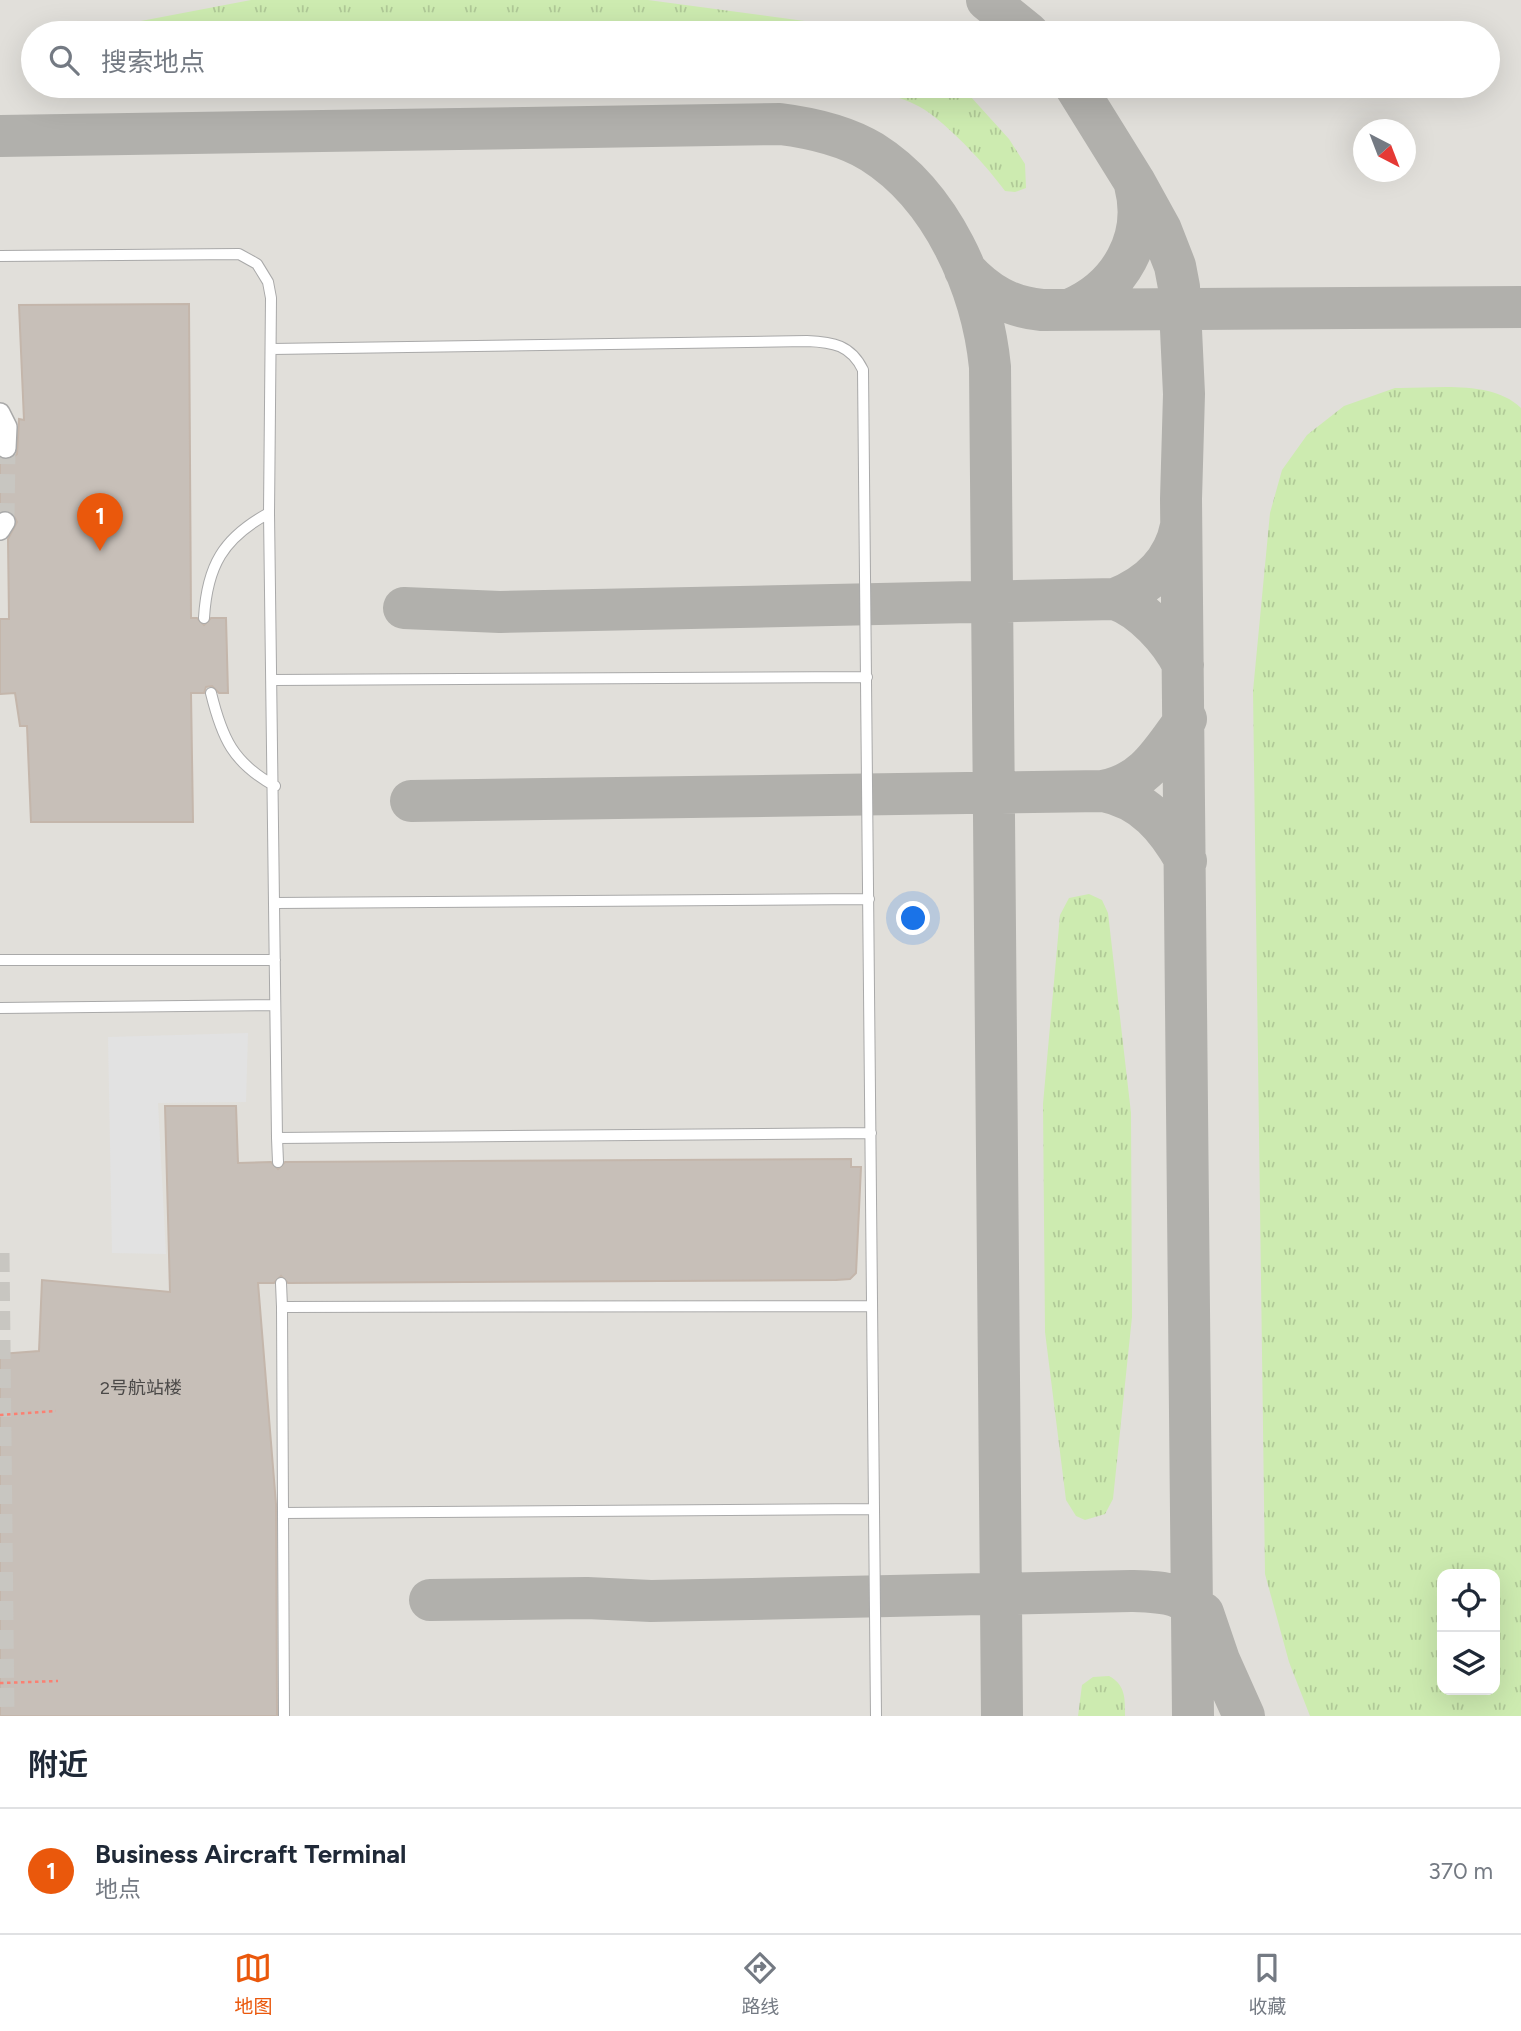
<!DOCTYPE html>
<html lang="zh">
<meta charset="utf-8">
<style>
:root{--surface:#fff;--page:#f6f6f7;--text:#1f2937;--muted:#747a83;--line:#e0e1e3;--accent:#ea580c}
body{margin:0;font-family:Figtree,"Noto Sans SC",sans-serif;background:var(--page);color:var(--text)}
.controls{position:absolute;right:21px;bottom:21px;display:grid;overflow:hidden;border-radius:14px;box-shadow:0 7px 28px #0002}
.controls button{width:63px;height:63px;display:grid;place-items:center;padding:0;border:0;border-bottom:2px solid var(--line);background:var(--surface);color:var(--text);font:35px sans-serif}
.compass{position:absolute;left:1353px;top:119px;width:63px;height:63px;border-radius:50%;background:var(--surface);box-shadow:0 7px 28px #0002;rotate:138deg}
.you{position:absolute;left:914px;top:919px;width:24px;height:24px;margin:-18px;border:5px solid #fff;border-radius:50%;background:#1a73e8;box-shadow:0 0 0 10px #1a73e833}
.badge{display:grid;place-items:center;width:46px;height:46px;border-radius:50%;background:var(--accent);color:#fff;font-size:23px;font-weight:700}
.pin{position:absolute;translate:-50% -58px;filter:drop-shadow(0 2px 4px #0008)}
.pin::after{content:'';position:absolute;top:37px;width:24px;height:21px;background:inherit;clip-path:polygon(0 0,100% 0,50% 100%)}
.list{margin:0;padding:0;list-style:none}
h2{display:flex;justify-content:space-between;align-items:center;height:91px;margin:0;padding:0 28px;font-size:30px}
h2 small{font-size:23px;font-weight:400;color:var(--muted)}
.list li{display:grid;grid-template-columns:46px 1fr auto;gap:21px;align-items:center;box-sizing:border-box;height:126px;padding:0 28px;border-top:2px solid var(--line)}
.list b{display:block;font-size:26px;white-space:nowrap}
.list p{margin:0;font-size:23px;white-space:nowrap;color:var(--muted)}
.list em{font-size:23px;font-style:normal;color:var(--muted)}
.icon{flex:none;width:38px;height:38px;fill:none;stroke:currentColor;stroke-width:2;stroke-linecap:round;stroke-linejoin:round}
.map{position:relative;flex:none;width:1521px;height:1716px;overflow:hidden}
.search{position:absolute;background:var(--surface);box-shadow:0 7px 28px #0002;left:21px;right:21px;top:21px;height:77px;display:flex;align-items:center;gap:18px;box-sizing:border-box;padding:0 24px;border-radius:38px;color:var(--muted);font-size:26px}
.sheet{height:217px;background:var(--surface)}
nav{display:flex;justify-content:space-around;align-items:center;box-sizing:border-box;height:98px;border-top:2px solid var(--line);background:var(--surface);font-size:19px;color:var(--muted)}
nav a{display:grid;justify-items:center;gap:4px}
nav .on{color:var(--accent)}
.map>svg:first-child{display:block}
.airport{fill:#e1dfda;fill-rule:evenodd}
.grass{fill:url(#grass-tufts);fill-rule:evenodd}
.parking{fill:#e2e2e2}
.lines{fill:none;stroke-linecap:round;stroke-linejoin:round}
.taxiway{stroke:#b1b0ac;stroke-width:42}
.building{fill:#c7bfb8;stroke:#c4b6ab;stroke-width:2}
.street-tunnel{stroke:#c8c6c1;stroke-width:19;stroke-dasharray:19 10;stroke-linecap:butt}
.lane-casing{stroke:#a9a9a9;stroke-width:12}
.street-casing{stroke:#a9a9a9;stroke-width:22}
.path{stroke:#fa8072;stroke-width:2.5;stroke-dasharray:3.5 3.5;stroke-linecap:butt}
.lane{stroke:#fff;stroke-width:10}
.street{stroke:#fff;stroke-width:19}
.labels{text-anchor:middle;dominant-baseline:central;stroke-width:7;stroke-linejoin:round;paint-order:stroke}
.number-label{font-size:18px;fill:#4b4948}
</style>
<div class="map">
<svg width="1521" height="1716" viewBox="0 0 1521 1716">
<defs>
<pattern id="grass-tufts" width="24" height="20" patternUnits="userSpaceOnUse" patternTransform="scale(1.75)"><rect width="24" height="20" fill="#cdebb0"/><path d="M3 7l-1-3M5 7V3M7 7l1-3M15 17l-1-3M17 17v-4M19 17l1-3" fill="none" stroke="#b0c997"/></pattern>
</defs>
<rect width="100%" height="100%" fill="#f2efe9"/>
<path class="airport" d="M0 0H1521V1716H0ZM33 33H1488V86H33ZM1364 130H1406V172H1364ZM1442 1574H1495V1690H1442Z"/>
<path class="grass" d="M251 0H648L849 27 870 33H78Z
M850 86H961L1009 139 1025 164 1026 188 1015 192 1005 191C986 165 954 131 928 112 907 97 875 91 850 86Z
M1395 388C1433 389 1491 379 1521 408V1716H1310L1289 1662 1265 1574 1253 691 1270 513 1282 470 1307 435 1344 406ZM1495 1574V1690H1442V1574Z
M1089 894 1102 900 1108 913 1131 1113 1132 1317 1113 1499 1105 1514 1085 1520 1076 1516 1066 1500 1045 1332 1043 1104 1060 915 1069 898Z
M1109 1676C1126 1685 1125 1699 1125 1716H1078L1082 1685 1093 1677Z"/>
<path class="parking" d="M248 1033 246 1102 158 1103 166 1254 112 1253 108 1037Z"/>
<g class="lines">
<path class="taxiway" d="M987 0 1028 33
M1075 86 1134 181 1161 230 1175 266 1179 287 1184 394 1181 499 1193 1716
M0 136 780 124C812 128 844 135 872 152 942 196 982 287 990 367L1002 1716
M965 270C987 294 1010 307 1042 310L1521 307
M1071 309C1120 288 1149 238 1135 185
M1115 599C1142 608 1171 640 1183 665
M404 608 500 612 1115 599C1148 586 1174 562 1181 526
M1103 791C1146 783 1162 751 1186 719
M411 801 1103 791C1144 799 1167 827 1186 861
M430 1600 587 1598 651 1601 1131 1591C1164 1592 1190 1592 1205 1624
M1203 1613 1219 1660 1244 1716"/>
</g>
<path class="building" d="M189 304 191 618H197L204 625 211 618H226L228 693H219L212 686 206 687 204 693H191L193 822H31L27 726H20L15 693 0 694V619H9L8 539 17 522 12 512 0 511V459H11L17 454 19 419 24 420 19 305Z
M165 1106H236L238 1163 271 1162 278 1169 285 1162 851 1159V1167H861L856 1273 850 1279 836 1280 288 1283 281 1276 274 1283H258L276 1504 277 1716H0V1354L39 1351 42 1280 170 1292Z"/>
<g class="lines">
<path class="street-tunnel" d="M5 522 6 448
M0 1253 5 1716"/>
<defs>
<path id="lane" d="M0 256 239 254 257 264 268 282 271 298 269 513 277 1138 871 1133
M272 349 807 341C833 342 851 345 863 370L876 1716
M204 618C207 566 223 538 269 513
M273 680 867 677
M211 693C222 738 233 763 275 786
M275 903 869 899
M0 960H275
M0 1008 274 1005
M277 1138 278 1162
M281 1283 282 1307
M283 1513 873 1509
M284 1716 282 1307 870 1306"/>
<path id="street" d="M0 413 7 427 6 448
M0 530 5 522"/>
</defs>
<use href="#lane" class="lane-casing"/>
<use href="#street" class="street-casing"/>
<path class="path" d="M0 1415 56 1411
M0 1683 58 1681"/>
<use href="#lane" class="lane"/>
<use href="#street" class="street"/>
</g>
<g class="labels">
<g class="number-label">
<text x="141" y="1388">2号航站楼</text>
</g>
</g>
</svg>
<div class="controls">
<button><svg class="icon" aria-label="locate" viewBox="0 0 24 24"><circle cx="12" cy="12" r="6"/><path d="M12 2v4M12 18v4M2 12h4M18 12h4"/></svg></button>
<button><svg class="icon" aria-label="layers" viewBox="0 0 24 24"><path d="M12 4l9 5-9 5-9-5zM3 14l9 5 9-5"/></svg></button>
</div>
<svg class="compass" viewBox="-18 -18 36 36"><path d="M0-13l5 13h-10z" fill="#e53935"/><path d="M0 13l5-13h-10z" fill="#747a83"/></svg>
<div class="you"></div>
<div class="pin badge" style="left:100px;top:551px">1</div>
<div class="search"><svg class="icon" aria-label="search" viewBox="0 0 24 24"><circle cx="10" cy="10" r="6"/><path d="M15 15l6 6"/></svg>搜索地点</div>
</div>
<section class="sheet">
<h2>附近<small></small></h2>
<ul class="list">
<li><span class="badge">1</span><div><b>Business Aircraft Terminal</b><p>地点</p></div><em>370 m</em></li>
</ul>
</section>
<nav>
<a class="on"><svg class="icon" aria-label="map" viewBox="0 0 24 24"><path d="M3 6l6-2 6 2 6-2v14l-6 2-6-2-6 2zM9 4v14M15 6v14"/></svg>地图</a>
<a><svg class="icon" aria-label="directions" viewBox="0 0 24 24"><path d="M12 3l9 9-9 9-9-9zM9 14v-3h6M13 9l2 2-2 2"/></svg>路线</a>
<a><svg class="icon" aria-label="saved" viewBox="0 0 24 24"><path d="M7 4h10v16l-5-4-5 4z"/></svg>收藏</a>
</nav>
